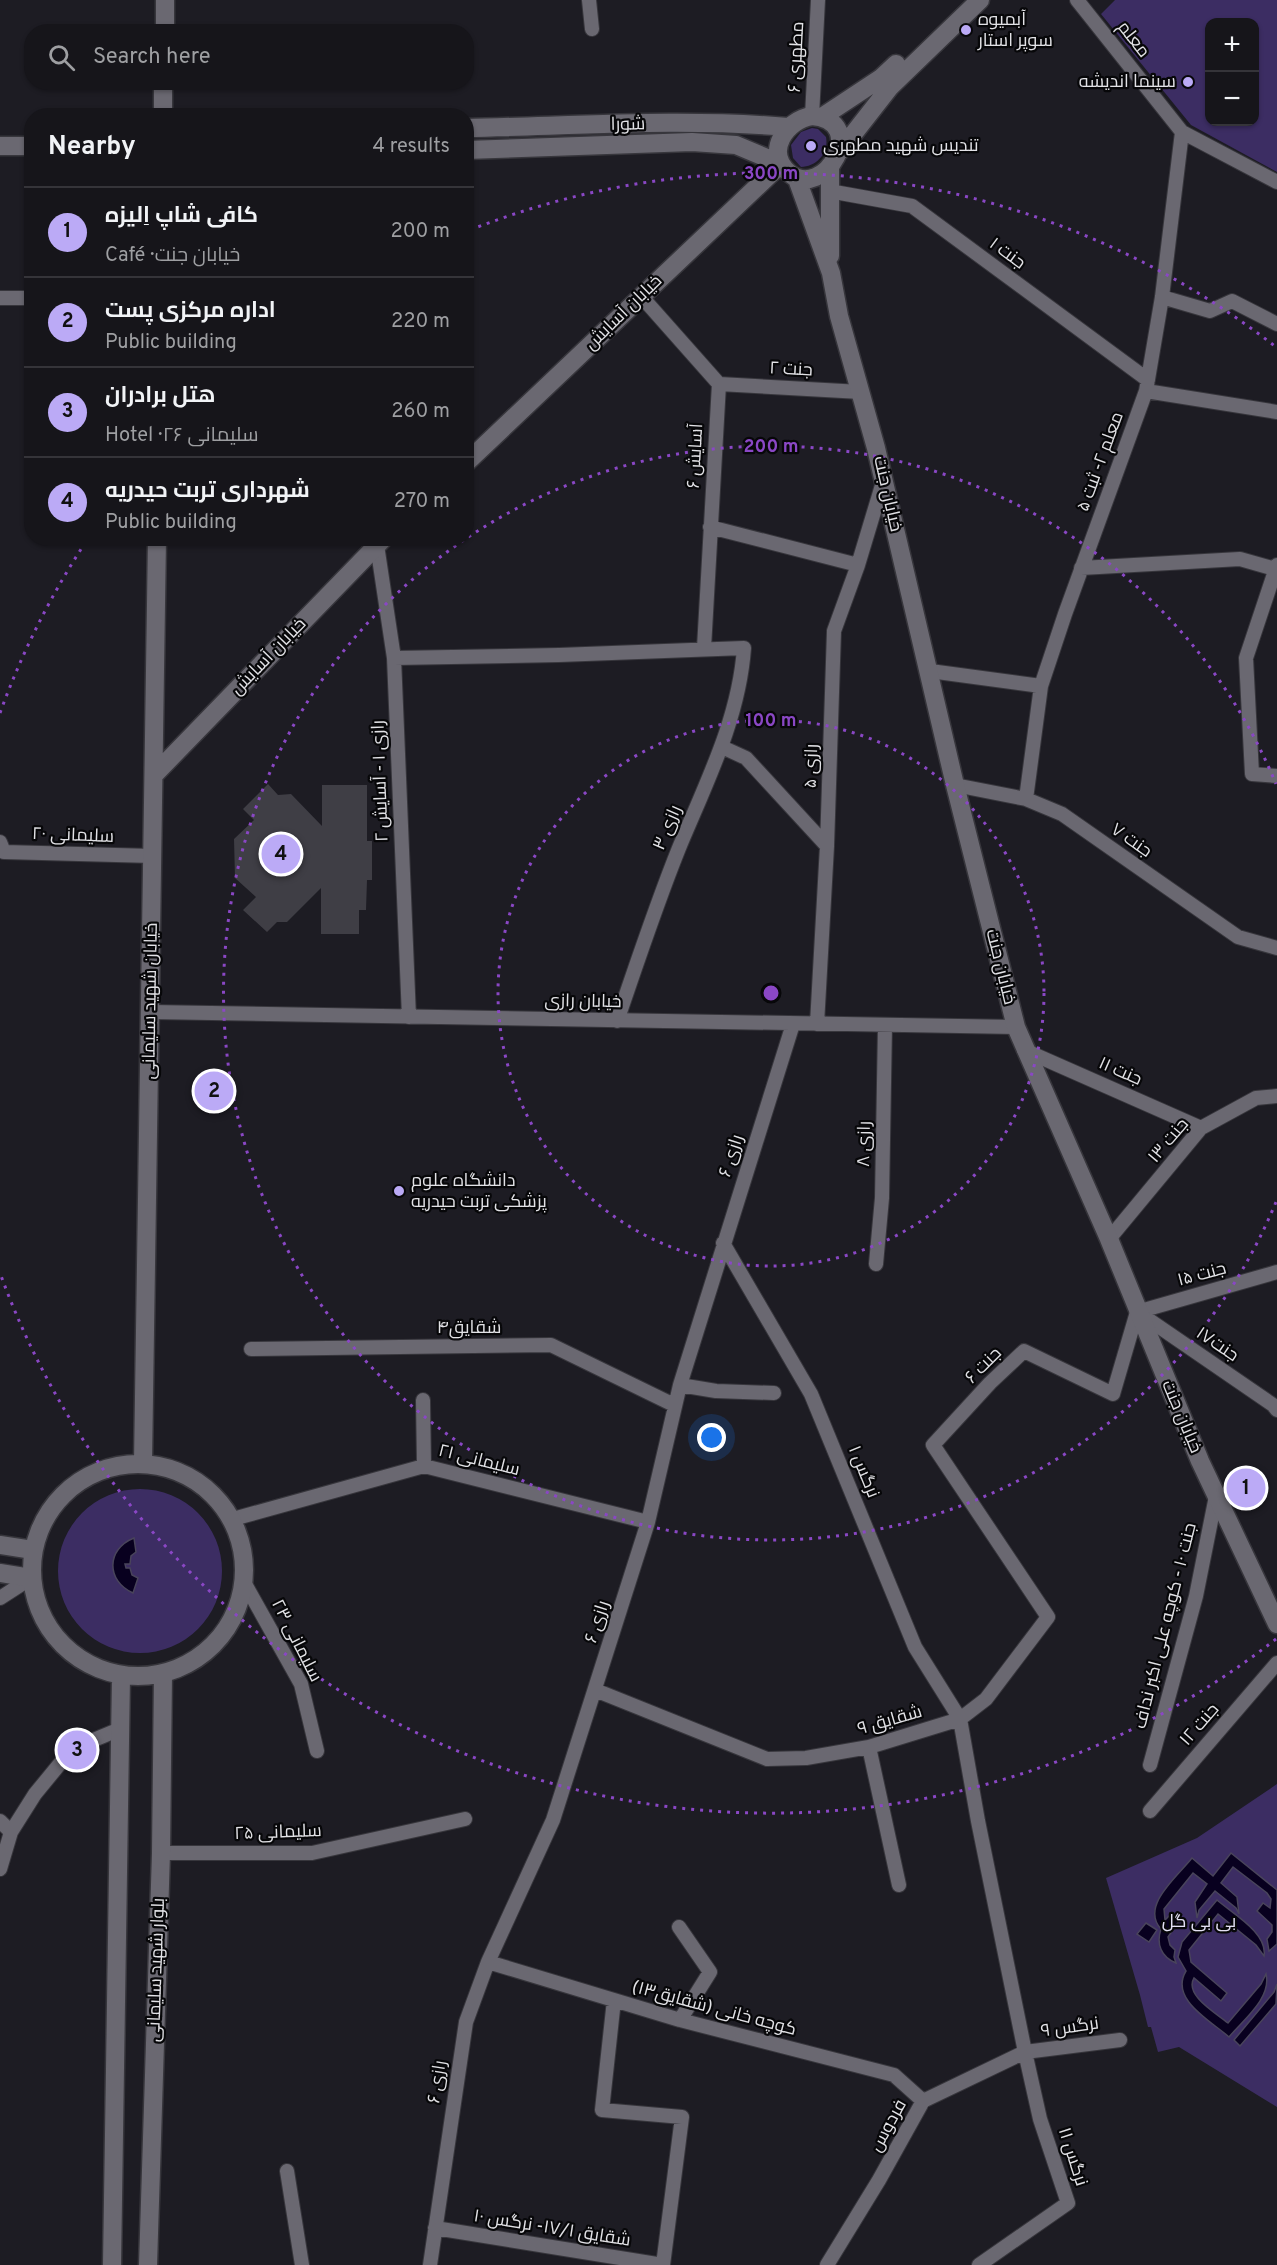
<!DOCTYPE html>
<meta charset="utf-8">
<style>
:root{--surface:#16151a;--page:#1f1e23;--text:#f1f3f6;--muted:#9e9fa2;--line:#353439;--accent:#bbaaf6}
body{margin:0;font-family:Overpass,Cairo,sans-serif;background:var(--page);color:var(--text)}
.controls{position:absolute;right:18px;top:18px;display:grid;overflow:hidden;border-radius:12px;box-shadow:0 2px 4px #0004}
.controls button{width:54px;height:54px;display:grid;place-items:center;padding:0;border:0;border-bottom:2px solid var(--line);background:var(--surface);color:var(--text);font:30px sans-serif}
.you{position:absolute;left:712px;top:1438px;width:21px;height:21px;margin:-15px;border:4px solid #fff;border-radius:50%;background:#1a73e8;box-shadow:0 0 0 9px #1a73e833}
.badge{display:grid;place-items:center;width:39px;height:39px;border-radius:50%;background:var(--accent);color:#111;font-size:20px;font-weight:700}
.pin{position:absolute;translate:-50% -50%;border:3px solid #fff;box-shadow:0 2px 6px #0006}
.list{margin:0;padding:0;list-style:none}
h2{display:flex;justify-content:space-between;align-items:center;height:78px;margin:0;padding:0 24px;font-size:26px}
h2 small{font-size:20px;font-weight:400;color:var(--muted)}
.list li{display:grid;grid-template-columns:39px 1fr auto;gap:18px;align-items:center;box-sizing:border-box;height:90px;padding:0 24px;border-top:2px solid var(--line)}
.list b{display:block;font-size:22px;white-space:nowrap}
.list p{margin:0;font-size:20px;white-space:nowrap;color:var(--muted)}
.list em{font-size:20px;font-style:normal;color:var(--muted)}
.icon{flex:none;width:33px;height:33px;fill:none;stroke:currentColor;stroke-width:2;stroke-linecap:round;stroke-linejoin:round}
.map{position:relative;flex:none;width:1277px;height:2265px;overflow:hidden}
.search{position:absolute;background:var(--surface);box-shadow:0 2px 4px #0004;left:24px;top:24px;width:450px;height:66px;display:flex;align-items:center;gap:15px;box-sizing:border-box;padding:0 21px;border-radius:24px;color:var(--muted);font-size:22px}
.panel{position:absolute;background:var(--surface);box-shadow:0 2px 4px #0004;left:24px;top:108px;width:450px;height:438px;border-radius:24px}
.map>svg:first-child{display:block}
.green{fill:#3c2d63;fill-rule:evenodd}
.water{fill:#08001f;stroke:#49445b;stroke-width:1.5}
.building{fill:#3f3e45}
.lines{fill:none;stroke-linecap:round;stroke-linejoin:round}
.street-casing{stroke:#37363c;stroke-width:16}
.secondary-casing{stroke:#37363c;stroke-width:21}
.street{stroke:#6a6871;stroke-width:14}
.secondary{stroke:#6a6871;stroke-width:18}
.ring{fill:none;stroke:#8a47c5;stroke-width:3;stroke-dasharray:3 6}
.poi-dot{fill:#bbaaf6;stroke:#070709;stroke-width:2}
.labels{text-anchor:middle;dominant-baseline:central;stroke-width:4.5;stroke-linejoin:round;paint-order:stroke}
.poi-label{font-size:18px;fill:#e2e2e6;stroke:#070709;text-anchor:start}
.street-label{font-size:18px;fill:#e2e2e6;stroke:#070709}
.park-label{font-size:18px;fill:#e3e0f3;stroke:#070709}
.centre{fill:#8a47c5;stroke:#070709;stroke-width:3}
.ring-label{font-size:18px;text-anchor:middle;font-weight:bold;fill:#8a47c5;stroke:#070709;stroke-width:4.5;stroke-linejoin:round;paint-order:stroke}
</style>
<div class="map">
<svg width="1277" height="2265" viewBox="0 0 1277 2265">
<rect width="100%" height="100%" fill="#1d1c23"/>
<path class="green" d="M1115 0H1277V172L1191 125 1101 14ZM1254 22V122H1210V22Z
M812 128 818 129 826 137C829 153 817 166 801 167L793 158 791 145 801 132Z
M58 1571a82 82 0 1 1 164 0a82 82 0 1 1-164 0Z
M1277 1784V2107L1179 2047 1158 2052 1151 2027H1148L1140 1995 1106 1878 1197 1838Z"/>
<path class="water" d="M134 1538 136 1552 131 1556 130 1564H125L126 1568H130L132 1575 138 1578 133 1593C106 1581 106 1549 134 1538Z
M1231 1853 1277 1890V1944L1269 1951 1267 1939 1272 1932V1925L1257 1911 1263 1903 1270 1908 1271 1899 1267 1893 1233 1867 1221 1883 1237 1897 1239 1914 1236 1908 1215 1891 1199 1910 1197 1918 1195 1902 1207 1884 1193 1873 1164 1909 1165 1920 1171 1914 1179 1921 1168 1937 1170 1945 1175 1950 1174 1957 1176 1963C1161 1957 1156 1944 1161 1929 1140 1906 1177 1877 1192 1858L1213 1876Z
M1217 1900C1233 1914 1268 1933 1264 1956L1256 1945 1218 1914 1189 1950 1191 1962 1227 1993 1221 2001 1194 1978C1184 1995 1216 2013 1228 2023L1261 1984 1266 1974C1272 1998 1243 2020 1229 2037 1211 2021 1169 1999 1186 1971L1178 1957 1182 1942Z
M1146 1923 1157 1930 1149 1942 1137 1934Z
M1277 1984 1276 2004 1240 2046 1234 2040 1274 1992Z"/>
<path class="building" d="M268 784 278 795 291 794 322 826V785H367V841H372V880H367L366 910H359V934H321V888L287 922H277L267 932 243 910 256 897 235 878 234 839 254 820 243 809Z"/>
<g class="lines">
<defs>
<path id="street" d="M589 0 592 29
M1077 0 1182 132 1277 182
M812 116 818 0
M829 191 912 206 1148 380
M641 296 719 384 704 648
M1162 297 1210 311 1232 301 1277 324
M0 298H32
M719 384 861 392
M1146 391 1277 412
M710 527 858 565
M377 545 394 658 409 1017
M1277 565 1246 658 1252 774 1277 776
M1081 568 1240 559 1275 569
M394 658 559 655 744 648C739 719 706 783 679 848 656 905 637 963 617 1021
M930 671 1041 686
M722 747 746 758 827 846
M955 785 1026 799 1062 814 1238 937 1277 948
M1026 799 1041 686 1065 614 1146 391 1162 297 1182 132
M0 842 4 852 153 856
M151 1012 1016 1027
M817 1024 827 846 834 631 858 565 883 482
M1024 1050 1201 1128
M1109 1239 1201 1128 1256 1098 1277 1096
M723 1243 811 1394 915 1647 960 1719 978 1821 1025 2052 1040 2119 1068 2203 979 2265
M876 1264 882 1198 885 1025
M1137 1312 1277 1272
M1139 1313 1273 1405 1277 1410
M251 1349 551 1345 674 1405
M680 1385 716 1391 774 1393
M423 1400 424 1466
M233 1519 424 1466 648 1522
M245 1584 301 1684 317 1751
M0 1598 31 1578
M595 1690 767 1759 806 1758 869 1747 960 1719 986 1699 1048 1617 933 1445 990 1383 1024 1351 1113 1394 1137 1312
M869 1747 899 1885
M1150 1765 1196 1596 1216 1496
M1150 1811 1277 1663
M0 1821 11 1832
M161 1853H312L465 1819
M0 1869 11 1832 35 1794 72 1749 120 1729
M679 1927 710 1972 680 2020
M488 1962 680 2020 894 2075 923 2101
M614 2000 602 2110 682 2117 663 2265
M287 2171 302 2265
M435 2228 663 2265
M430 2265 466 2022 488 1962 553 1820 648 1522 680 1385 793 1024
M827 2265 879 2180 923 2101 1025 2052 1120 2040"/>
<path id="secondary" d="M165 32V0
M163 116V82
M812 116C871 121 824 202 789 173 764 152 786 120 812 116Z
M822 117 881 78 896 64
M466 128C572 126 683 118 788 127
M0 146H32
M466 150 692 142 736 145 781 164 466 463
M840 151 890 87 980 0
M830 167V256
M797 179 831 273 839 316 876 448 955 785 1016 1027 1109 1239 1200 1461 1277 1624
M154 775 384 538
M143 1463 157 538
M32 1570a106 106 0 1 1 212 0a106 106 0 1 1-212 0Z
M0 1545 33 1550
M0 1573 31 1578
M112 2265 121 1676
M148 2265 161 1853 163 1674"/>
</defs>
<use href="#street" class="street-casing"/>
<use href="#secondary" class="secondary-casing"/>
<use href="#street" class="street"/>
<use href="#secondary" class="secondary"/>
</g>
<g class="ring">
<circle cx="771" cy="993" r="273"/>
<path d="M1276 1202A547 547 0 1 1 1276 784"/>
<path d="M1276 1639A820 820 0 0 1 0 1273M0 713A820 820 0 0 1 87 540M470 230A820 820 0 0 1 1276 347"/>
</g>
<g class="poi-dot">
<circle cx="966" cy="30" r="6"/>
<circle cx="1188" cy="82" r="6"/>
<circle cx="811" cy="146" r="6"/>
<circle cx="399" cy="1191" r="6"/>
</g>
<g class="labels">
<g class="poi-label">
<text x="978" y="20">آبمیوه<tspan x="978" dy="21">سوپر استار</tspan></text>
<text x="1176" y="82" text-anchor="end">سینما اندیشه</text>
<text x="823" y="146">تندیس شهید مطهری</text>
<text x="411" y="1181">دانشگاه علوم<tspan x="411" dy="21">پزشکی تربت حیدریه</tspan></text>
</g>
<g class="street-label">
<text transform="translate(1133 40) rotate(52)">معلم</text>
<text transform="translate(797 57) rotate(-87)">مطهری ۶</text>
<text transform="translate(628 125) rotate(-1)">شورا</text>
<text transform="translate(1007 254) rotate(36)">جنت ۱</text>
<text transform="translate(624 313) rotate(-44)">خیابان آسایش</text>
<text transform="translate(791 370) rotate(3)">جنت ۲</text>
<text transform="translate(696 456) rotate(-87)">آسایش ۶</text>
<text transform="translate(1101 462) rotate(-70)">معلم ۲- ثبت ۵</text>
<text transform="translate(887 494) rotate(77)">خیابان جنت</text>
<text transform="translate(269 657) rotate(-46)">خیابان آسایش</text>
<text transform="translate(812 766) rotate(-88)">رازی ۵</text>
<text transform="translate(381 781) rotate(-92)">رازی ۱ - آسایش ۲</text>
<text transform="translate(668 828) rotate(-67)">رازی ۳</text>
<text transform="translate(73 836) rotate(2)">سلیمانی ۲۰</text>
<text transform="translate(1131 841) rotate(35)">جنت ۷</text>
<text transform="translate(1000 967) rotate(76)">خیابان جنت</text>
<text transform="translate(151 1001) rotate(-89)">خیابان شهید سلیمانی</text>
<text transform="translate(583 1002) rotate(1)">خیابان رازی</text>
<text transform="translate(1120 1072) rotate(24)">جنت ۱۱</text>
<text transform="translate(1169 1141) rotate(-50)">جنت ۱۳</text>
<text transform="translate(865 1144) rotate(-89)">رازی ۸</text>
<text transform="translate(732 1156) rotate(-72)">رازی ۶</text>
<text transform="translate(1202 1275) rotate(-15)">جنت ۱۵</text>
<text x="469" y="1328">شقایق۴</text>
<text transform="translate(1217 1345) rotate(34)">جنت۱۷</text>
<text transform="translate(984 1366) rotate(-45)">جنت ۶</text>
<text transform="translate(1181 1417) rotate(67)">خیابان جنت</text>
<text transform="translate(479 1461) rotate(14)">سلیمانی ۲۱</text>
<text transform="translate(863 1472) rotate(68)">نرگس ۱</text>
<text transform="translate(598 1622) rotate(-72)">رازی ۶</text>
<text transform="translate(1166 1626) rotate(-76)">جنت ۱۰ - کوچه علی اکبر نداف</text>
<text transform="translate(296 1641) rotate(63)">سلیمانی ۲۳</text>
<text transform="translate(890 1721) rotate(-16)">شقایق ۹</text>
<text transform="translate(1200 1725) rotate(-49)">جنت ۱۲</text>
<text transform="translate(278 1833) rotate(-2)">سلیمانی ۲۵</text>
<text transform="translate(157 1970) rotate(-88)">بلوار شهید سلیمانی</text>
<text transform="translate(714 2009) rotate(15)">کوچه خانی (شقایق۱۳)</text>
<text transform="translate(1070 2028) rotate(-8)">نرگس ۹</text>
<text transform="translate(438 2082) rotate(-81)">رازی ۶</text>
<text transform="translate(889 2126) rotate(-61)">فردوس</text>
<text transform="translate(1072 2157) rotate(72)">نرگس ۱۱</text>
<text transform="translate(552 2229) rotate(9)">شقایق ۱۷/۱- نرگس ۱۰</text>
</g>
<g class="park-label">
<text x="1199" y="1922">بی بی گل</text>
</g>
</g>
<circle cx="771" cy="993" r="9" class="centre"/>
<g class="ring-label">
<text x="771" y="179">300 m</text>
<text x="771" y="452">200 m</text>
<text x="771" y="726">100 m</text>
</g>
</svg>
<div class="controls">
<button>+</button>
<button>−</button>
</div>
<div class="you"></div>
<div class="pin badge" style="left:1246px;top:1488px">1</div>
<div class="pin badge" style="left:214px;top:1091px">2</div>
<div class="pin badge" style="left:77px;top:1750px">3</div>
<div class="pin badge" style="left:281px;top:854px">4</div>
<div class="search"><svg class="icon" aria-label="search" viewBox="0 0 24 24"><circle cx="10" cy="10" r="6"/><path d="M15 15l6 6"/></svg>Search here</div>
<section class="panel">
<h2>Nearby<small>4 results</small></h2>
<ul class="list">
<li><span class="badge">1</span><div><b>کافی شاپ اِلیزه</b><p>Café · خیابان جنت</p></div><em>200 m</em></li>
<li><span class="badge">2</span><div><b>اداره مرکزی پست</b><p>Public building</p></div><em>220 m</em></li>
<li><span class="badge">3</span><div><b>هتل برادران</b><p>Hotel · سلیمانی ۲۶</p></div><em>260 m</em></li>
<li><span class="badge">4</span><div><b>شهرداری تربت حیدریه</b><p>Public building</p></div><em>270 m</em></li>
</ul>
</section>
</div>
